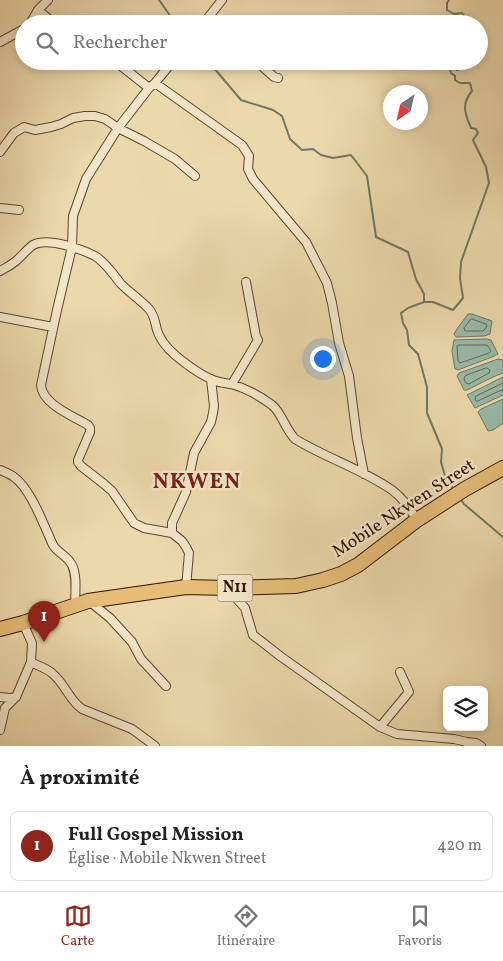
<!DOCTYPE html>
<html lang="fr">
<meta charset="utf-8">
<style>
:root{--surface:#fff;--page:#f6f6f6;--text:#202124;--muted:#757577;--line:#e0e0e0;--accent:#8f2418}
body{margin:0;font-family:Vollkorn,serif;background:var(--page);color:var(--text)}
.controls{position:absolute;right:15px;bottom:15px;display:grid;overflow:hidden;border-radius:8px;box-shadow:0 2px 8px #0003}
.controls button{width:45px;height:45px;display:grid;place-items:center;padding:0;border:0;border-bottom:1px solid var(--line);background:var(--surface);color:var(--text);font:25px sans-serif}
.compass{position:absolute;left:383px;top:85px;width:45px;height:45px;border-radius:50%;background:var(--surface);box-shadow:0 2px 8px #0003;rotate:214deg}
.you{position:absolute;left:322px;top:358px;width:18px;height:18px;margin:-12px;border:4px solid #fff;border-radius:50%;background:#1a73e8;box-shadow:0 0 0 8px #1a73e833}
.badge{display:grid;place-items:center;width:32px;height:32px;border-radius:50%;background:var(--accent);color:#fff;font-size:16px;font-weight:700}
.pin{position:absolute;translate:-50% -41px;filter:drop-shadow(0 1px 2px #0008)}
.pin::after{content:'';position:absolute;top:26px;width:18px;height:15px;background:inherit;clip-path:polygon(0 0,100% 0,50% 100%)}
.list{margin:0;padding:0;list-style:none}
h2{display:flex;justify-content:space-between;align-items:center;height:65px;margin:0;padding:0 20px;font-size:21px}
h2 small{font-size:16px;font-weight:400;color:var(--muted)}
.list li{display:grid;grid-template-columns:32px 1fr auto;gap:15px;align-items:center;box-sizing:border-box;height:70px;margin:0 10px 10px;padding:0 10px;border:1px solid var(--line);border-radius:8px}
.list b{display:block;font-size:19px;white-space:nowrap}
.list p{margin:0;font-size:16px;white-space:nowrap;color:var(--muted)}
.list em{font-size:16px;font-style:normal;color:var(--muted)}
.icon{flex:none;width:28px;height:28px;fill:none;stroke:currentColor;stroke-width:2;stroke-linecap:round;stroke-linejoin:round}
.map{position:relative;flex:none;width:503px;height:746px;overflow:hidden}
.search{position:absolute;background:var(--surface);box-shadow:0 2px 8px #0003;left:15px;right:15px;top:15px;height:55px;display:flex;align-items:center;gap:12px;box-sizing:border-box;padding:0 18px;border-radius:28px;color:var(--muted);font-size:19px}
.sheet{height:145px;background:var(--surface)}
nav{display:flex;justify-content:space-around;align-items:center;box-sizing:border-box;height:70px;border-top:1px solid var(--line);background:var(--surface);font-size:14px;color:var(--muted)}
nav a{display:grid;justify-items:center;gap:2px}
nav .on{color:var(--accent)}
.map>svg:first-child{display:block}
.water{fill:#99baa9;stroke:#6f7866}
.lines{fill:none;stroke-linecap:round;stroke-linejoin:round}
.shore{stroke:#646755;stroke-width:1}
.stream{stroke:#6f7866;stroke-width:2}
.street-casing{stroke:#5f452c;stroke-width:10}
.highway-casing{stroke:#301401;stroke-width:16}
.street{stroke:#f3e6c8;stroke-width:8}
.highway{stroke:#e6bc76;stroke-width:14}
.labels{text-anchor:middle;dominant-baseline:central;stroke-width:5;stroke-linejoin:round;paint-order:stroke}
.shield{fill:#f3e6c8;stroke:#6a533d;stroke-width:1}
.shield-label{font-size:16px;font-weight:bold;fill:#301401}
.street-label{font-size:18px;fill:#301401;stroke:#f3e6c8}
.district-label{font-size:22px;font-weight:bold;letter-spacing:1px;fill:#7a1f14;stroke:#f3e6c8}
</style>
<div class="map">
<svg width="503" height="746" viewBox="0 0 503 746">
<rect width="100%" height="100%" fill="#ecd9ab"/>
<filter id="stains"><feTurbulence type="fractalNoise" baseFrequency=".004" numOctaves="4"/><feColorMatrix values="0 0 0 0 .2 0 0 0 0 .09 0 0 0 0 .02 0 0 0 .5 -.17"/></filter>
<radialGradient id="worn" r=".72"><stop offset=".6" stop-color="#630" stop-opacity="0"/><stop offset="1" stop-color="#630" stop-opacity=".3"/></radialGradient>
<path class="water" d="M468 314H472L492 321 490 334 484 336 456 337 454 334 457 329Z
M486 339 491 340 498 354 492 357 458 370 455 369 452 351 454 340Z
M498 359 503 360V373L493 377 467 390H464L457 376 459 373Z
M503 377V395L475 408 467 395Z
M503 399V423L493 430 488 431 478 412 481 409Z"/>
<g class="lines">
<path class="shore" d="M472 319 486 324 487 326 485 329 483 331H465L464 328 470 320Z
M460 345H487L488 346 491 351 489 353 460 363 458 361 457 346Z
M487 368 490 370 489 373 469 384 466 383 464 379 465 376Z
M503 383 476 396 475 399 476 401H478L499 391 503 390"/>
<path class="stream" d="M159 0 176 24
M449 0 447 3V10L454 14 462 13 466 18 464 24
M208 61 241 100 273 110 282 116 290 139 302 150 313 149 321 155 333 158 351 155 367 176 376 237 408 252 416 279 424 294V302L408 308 401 313 403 323 407 330 409 345 418 354 427 387V413L442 449 441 462 445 476 454 490
M424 302H433L453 310 463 298 460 278 461 262 489 183 486 167 473 140 478 133 476 129 471 128C465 114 461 104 472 91L470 83H460L455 80V76L451 73 450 70 453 68 457 70 465 67 466 65 463 61
M460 498 464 504 503 537"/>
<defs>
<path id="street" d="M38 10 55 24
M30 24 38 10 48 0
M203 24 222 0
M0 42 24 29
M115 61 149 88
M173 61 155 83 149 88 118 128 86 179 73 216 72 247 57 310 41 385C42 404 73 416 88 425L90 428V432L78 460V462L81 466 104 484 112 491 134 523 144 528 172 533 182 541 186 547 189 553 186 587
M256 61 274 77 278 78
M155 83 242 145 249 156 248 169 253 179 306 242 327 283 332 303 339 343 349 376 357 438 364 474
M0 152 14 133 24 127 35 130 51 127 61 124 73 118 85 116H95L105 119 118 128 144 141 175 159 195 176
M0 208 19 210
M0 271C6 268 11 265 16 261 22 256 27 249 33 245 48 237 81 249 95 256 105 262 114 275 121 284 130 293 141 300 149 309 155 316 155 323 157 330 160 340 167 348 175 355 187 365 201 376 216 381 221 383 226 383 231 384 245 388 260 396 272 405 282 413 285 429 295 439 326 458 362 469 392 490 403 498 410 509 417 520
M0 317 53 327
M232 384 258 340 256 336 246 282
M0 470C5 472 10 474 14 477 31 489 44 526 53 545 57 552 65 555 70 562 78 571 75 593 75 605
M172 533V523L186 492 194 453 211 422 213 413 214 406 211 379
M228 589 245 608 253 635 280 656 380 727 397 734 454 739 467 742 468 746
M89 601 110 618 132 642 141 659 166 686
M31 662C38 666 47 668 53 674 65 684 69 700 82 709L132 729 155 746
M0 697 10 698 16 697
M380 727 409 692 400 672
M0 730 5 708 16 697 31 662 32 643 23 623
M467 742 476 743 481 746"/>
<path id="highway" d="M0 629 23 623 88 601 186 587 228 588 296 586 323 580 341 574 358 565 417 520 465 489 503 468"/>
</defs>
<use href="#street" class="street-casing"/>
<use href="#highway" class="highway-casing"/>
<use href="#street" class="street"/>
<use href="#highway" class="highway"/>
</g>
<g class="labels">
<rect class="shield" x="217.5" y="574.5" width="35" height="27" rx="4"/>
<g class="shield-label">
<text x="235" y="588">N11</text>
</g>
<g class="street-label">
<text transform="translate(404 509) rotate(-33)">Mobile Nkwen Street</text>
</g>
<g class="district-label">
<text x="197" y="482">NKWEN</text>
</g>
</g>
<rect width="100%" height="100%" filter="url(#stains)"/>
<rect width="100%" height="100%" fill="url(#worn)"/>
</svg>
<div class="controls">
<button><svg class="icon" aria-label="layers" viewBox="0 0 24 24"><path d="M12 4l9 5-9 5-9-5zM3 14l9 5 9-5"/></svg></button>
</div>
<svg class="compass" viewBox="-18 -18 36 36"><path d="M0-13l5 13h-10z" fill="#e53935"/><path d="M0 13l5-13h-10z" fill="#757577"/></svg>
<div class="you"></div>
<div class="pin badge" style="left:44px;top:642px">1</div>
<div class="search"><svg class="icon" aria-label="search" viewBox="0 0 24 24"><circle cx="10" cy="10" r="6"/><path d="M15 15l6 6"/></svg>Rechercher</div>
</div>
<section class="sheet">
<h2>À proximité<small></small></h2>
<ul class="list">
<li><span class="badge">1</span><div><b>Full Gospel Mission</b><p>Église · Mobile Nkwen Street</p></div><em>420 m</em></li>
</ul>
</section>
<nav>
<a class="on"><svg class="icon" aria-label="map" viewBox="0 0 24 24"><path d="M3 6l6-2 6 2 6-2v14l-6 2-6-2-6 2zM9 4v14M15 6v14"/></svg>Carte</a>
<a><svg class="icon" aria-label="directions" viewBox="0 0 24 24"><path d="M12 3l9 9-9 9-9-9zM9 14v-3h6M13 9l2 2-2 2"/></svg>Itinéraire</a>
<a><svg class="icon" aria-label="saved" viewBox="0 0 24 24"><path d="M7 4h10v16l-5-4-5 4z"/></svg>Favoris</a>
</nav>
